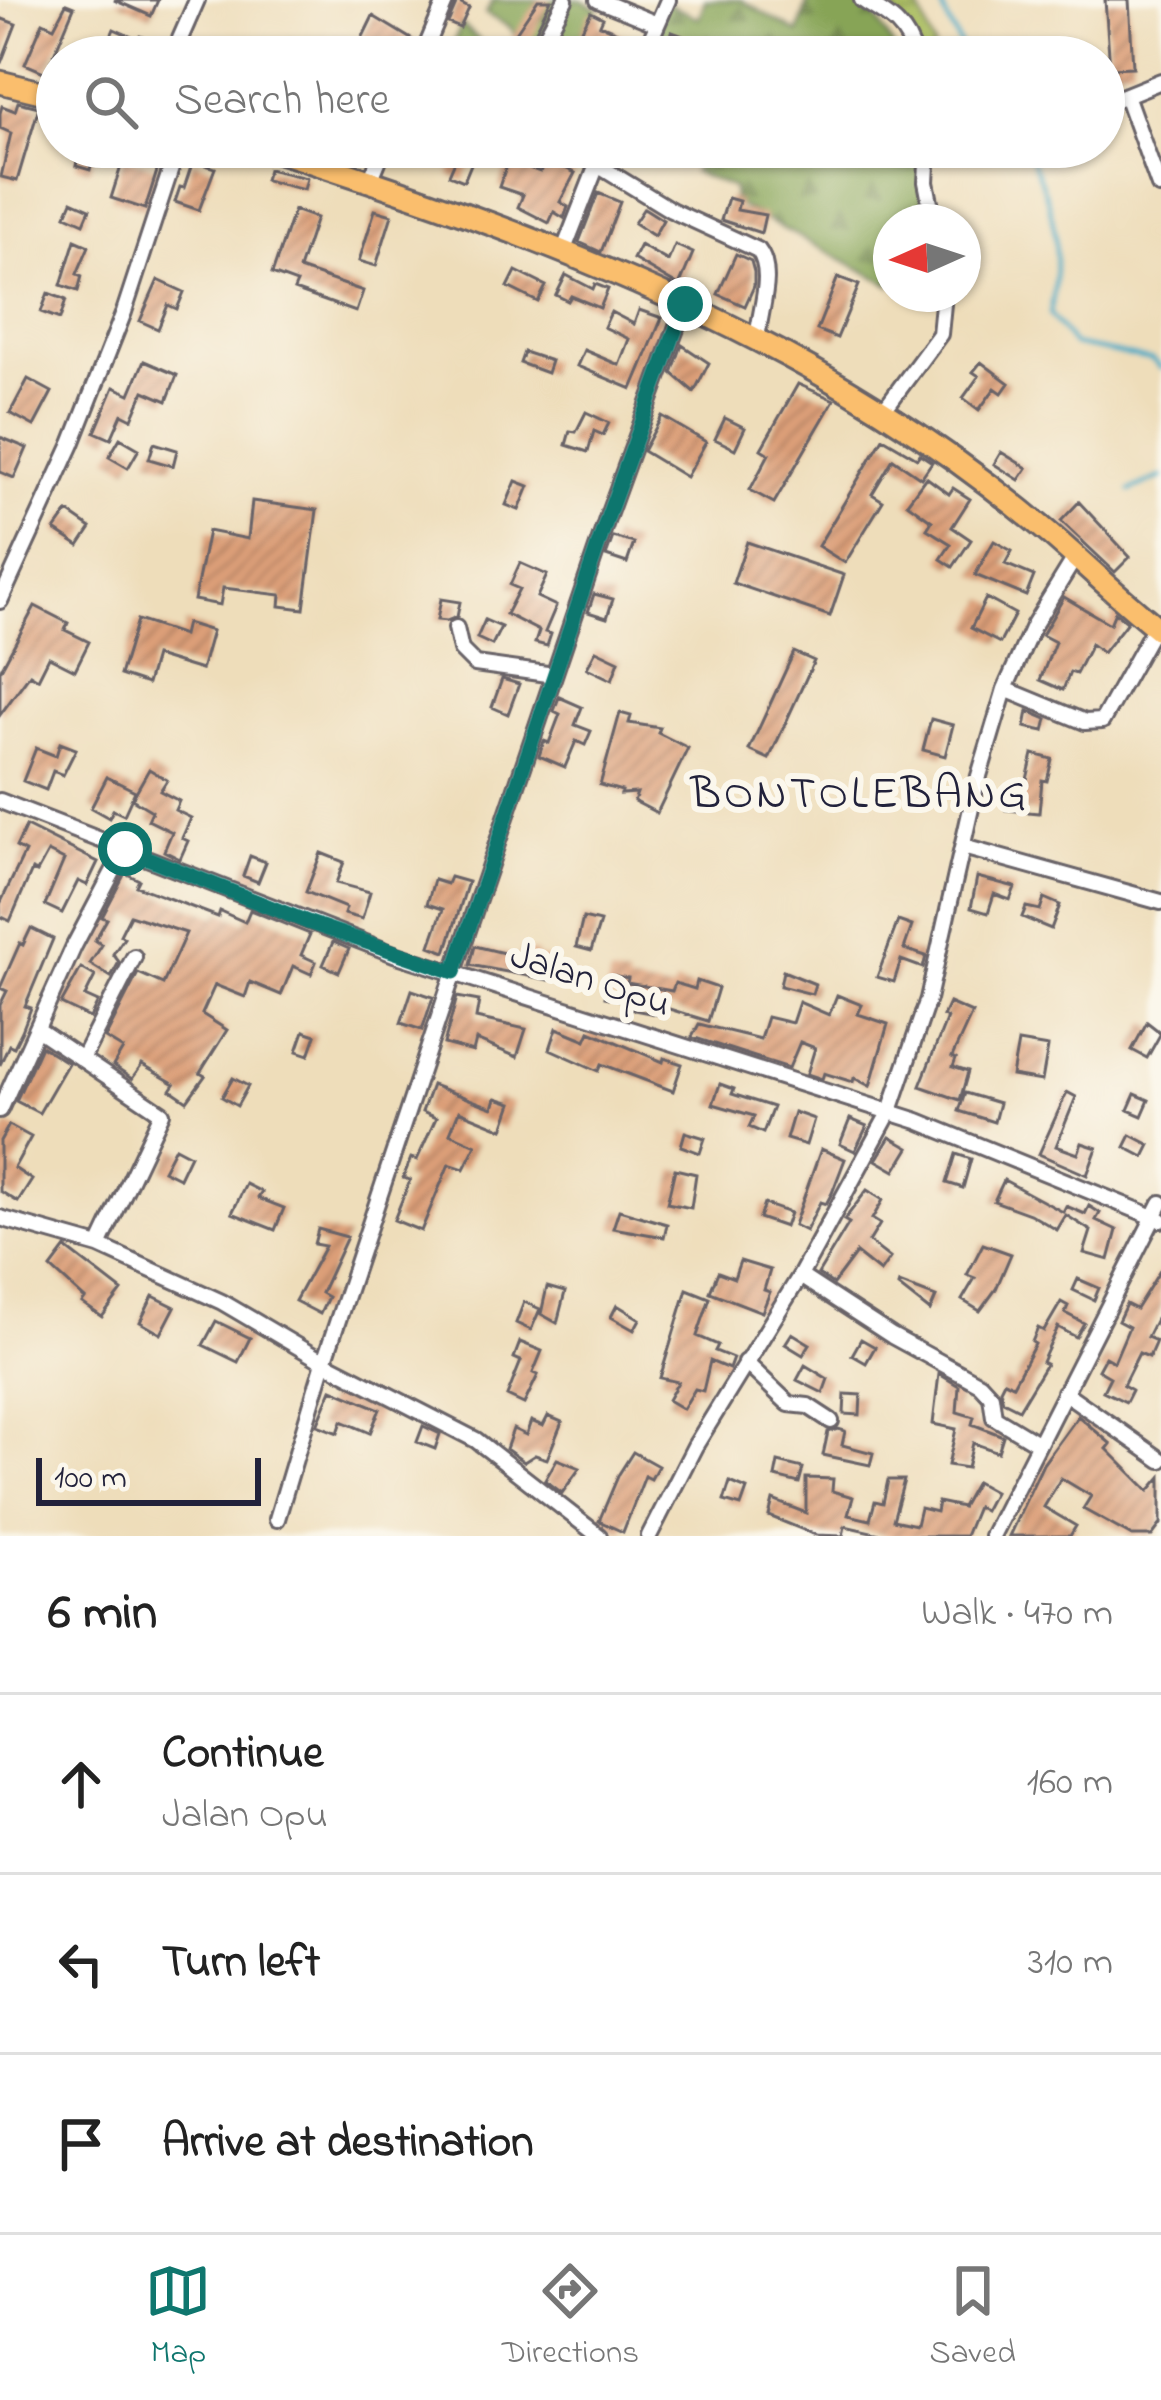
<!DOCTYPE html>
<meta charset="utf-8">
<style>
:root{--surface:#fff;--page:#f6f6f6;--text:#222;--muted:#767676;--line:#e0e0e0;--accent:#0f766e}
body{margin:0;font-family:"Indie Flower",sans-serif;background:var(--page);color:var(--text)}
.compass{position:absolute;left:873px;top:204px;width:108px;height:108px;border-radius:50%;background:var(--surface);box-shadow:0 3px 9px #0004;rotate:267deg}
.scale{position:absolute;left:36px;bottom:30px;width:225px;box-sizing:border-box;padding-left:12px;border:6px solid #22223b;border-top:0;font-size:33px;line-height:42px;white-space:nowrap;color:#22223b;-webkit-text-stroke:9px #fbf7ec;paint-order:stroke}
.stop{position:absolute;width:36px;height:36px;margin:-27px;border:9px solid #0f766e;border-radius:50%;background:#fff}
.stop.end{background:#0f766e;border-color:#fff;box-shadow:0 3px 12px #0008}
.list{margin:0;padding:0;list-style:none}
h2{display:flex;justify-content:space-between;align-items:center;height:156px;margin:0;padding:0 48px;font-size:51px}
h2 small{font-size:39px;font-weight:400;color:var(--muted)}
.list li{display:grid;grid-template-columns:78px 1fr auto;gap:36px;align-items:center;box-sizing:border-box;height:180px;padding:0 48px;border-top:3px solid var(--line)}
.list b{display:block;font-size:45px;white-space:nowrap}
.list p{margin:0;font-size:39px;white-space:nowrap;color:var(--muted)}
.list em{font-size:39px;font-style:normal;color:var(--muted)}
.icon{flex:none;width:66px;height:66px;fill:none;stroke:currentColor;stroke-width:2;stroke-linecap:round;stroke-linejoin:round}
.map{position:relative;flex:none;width:1161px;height:1536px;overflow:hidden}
.search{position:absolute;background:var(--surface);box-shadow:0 3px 9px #0004;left:36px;right:36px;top:36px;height:132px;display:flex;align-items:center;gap:30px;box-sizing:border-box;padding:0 42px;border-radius:66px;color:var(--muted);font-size:45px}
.sheet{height:696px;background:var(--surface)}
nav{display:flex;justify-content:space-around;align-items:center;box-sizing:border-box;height:168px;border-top:3px solid var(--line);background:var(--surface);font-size:33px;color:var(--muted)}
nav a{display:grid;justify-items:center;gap:6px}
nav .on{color:var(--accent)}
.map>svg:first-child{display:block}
.forest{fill:url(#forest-firs);stroke:#546349;stroke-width:3}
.wetland{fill:url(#wetland-marsh);stroke:#66704e;stroke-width:3}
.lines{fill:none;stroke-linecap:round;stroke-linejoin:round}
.stream{stroke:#46aac5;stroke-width:4.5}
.building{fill:url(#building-hatch)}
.minor-casing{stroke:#696367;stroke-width:20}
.primary-casing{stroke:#696367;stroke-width:27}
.minor{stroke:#fff;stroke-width:14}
.primary{stroke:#fabe6d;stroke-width:21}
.route{stroke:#0f766e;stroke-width:15}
.labels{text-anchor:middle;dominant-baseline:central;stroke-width:12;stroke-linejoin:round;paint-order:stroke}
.street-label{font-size:39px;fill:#22223b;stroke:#fbf7ec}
.quarter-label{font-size:45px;letter-spacing:3px;fill:#22223b;stroke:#fbf7ec}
</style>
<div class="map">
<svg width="1161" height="1536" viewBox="0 0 1161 1536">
<defs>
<pattern id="forest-firs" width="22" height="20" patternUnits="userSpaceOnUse" patternTransform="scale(3)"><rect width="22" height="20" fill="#87a457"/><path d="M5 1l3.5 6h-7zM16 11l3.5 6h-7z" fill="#6e8549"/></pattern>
<pattern id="wetland-marsh" width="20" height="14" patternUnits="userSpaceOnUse" patternTransform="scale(3)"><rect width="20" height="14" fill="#aabd61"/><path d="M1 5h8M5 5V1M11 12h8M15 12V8" fill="none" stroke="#92a255"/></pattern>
<pattern id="building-hatch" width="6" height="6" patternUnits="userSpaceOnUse" patternTransform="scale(3)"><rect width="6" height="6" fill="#dc9f78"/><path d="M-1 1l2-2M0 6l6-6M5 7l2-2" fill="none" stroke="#b28164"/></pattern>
</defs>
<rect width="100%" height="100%" fill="#fbf7ec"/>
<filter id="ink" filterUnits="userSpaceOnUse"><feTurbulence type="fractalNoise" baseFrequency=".00833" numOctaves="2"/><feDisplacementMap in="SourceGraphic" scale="24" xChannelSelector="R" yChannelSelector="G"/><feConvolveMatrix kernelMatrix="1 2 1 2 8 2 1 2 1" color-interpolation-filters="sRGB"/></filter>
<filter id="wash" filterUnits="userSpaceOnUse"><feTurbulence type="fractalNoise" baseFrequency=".004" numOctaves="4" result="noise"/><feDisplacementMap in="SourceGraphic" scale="48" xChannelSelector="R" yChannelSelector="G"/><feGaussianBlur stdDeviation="2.7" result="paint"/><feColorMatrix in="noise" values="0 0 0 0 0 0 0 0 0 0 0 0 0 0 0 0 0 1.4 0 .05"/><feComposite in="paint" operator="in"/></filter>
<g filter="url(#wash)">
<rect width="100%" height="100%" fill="#eeddba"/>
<path class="forest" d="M493 0H581L598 9 569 57H516L523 50 511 28 486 14Z
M705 0H741L798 33 808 0C872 0 868 3 899 57H868L852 52 850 57H726L717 53 714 57H677L682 39 648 30 661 1 699 18Z
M462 25 499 57 447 55Z
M704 147H922L924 222H891V285L734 203 733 188 693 172Z"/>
<path class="wetland" d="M904 0H916L935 48 926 57H920L894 11Z"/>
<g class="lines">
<path class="stream" d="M938 0 966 57
M1024 147C1056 204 1063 249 1050 314L1073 345 1152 360 1161 368
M1130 491 1161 477"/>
</g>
<g id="blocks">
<path class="building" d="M114 0H158L151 16Z
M538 0H551L526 50 511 40Z
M1105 0H1129L1133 67 1110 68Z
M457 2 469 8 460 28 448 23Z
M66 4 74 7 46 73 25 64 43 22 54 27Z
M591 12 603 18 600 25 627 36 617 57H594L583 52 591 36 581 31Z
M373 16 416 42 411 57H353Z
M0 18 16 24 1 63H0Z
M114 29 139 40 140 36 155 40 151 57 127 54 125 57H102Z
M672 32 692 39 683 57H663Z
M18 102 39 107 17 181 1 177 11 133 0 128V113L2 106 15 111Z
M80 147H96L90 170 76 166Z
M461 147H478L464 181 449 175Z
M124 157 158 168 145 209 111 198Z
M547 159 575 173 560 202 568 207 564 218 554 212 549 223 518 207 523 195 499 187 508 161 540 172Z
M193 161 215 168 199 210 175 202 180 187 184 188Z
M268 169 307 178 304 190 265 180Z
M598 193 620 202 601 252 579 242Z
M728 198 739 201 737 210 765 215 761 233 721 220Z
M72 201 90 209 84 223 66 215Z
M644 208 663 220 654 236 634 223Z
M294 210 316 218 299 269 363 291 356 312 294 290 297 283 272 274Z
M375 210 392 215 376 266 359 261Z
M75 240 89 246 77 274 82 276 78 291 61 285Z
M640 245 668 261 675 245 693 253 679 286 633 259Z
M736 254 751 261 754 272V286L745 306 718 294Z
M516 271 546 286 538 302 508 287Z
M566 275 593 289 595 284 608 289 600 308 571 296 568 301 556 295Z
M838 277 859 285 837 338 817 330Z
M158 280 184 292 177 309 168 305 158 329 140 321Z
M48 293 66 300 60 319 41 312Z
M639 310 662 318 632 389 577 366 584 350 619 365 629 339 604 327 611 312 634 324Z
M682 345 709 363 694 392 672 373Z
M524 352 551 361 547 373 520 363Z
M144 361 177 375 167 401 144 391 132 419 122 414 111 439 95 432 114 387 130 394Z
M981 362 1009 383 1002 393 995 388 979 410 963 398 979 376 973 372Z
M28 379 52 392 34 426 10 413Z
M798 384 834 400 774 503 750 490 769 454 761 449Z
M586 412 609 423 603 435 594 431 588 452 566 445 570 431 576 432Z
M662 416 706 442 686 477 643 451Z
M725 418 745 428 735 449 715 439Z
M0 437 27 448 14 478 0 472Z
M120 438 139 449 128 468 109 457Z
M883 438 917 458 920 454 932 462 921 478 893 459 872 494 883 501 845 563 818 546Z
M154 443 177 450 173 466 149 459Z
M1001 452 1027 468 1019 480 994 464Z
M926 477 949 494 953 488 970 499 952 527 971 540 953 567 941 559 951 544 927 529 932 521 907 503Z
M516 481 529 486 519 510 506 505Z
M252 501 317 510 304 609 280 606 281 595 223 588 220 605 194 600 208 531 248 539Z
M1079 502 1130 557 1115 572 1061 521Z
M68 512 91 528 79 546 55 530Z
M613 537 634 543 627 563 606 556Z
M994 541 1012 551 1005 564 1034 576 1026 596 975 575Z
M747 542 844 575 830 616 733 583Z
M520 563 547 575 537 597 556 606 545 632 551 634 547 646 535 643 539 631 506 614 519 589 510 585Z
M594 594 613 599 607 618 588 612Z
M1064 597 1110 624 1115 612 1127 622 1103 653 1091 644 1076 674 1070 672 1063 690 1040 680 1055 642 1042 635Z
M986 598 1015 614 1000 643 971 628Z
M441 599 460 602 457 617 447 621 437 620Z
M35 606 68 623 65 630 89 642 75 670 49 657 38 679 30 674 0 715V671Z
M137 620 183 635 186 623 212 631 201 670 155 656 147 684 120 675Z
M485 620 501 627 492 645 477 638Z
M596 650 619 661 612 680 587 668Z
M794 652 814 661 769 759 749 750Z
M502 679 519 684 508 714 492 707Z
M559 697 582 707 575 725 591 731 585 745 576 741 565 767 539 756 544 741 549 743 560 714 554 711Z
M1028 711 1047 719 1044 731 1025 727Z
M620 713 631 716 629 723 660 728 658 733 688 748 657 813 634 801 637 793 621 794 622 791 600 785Z
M931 719 953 725 945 756 923 750Z
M60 743 76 749 63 775 53 771 46 790 23 781 36 748 56 756Z
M1033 754 1052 759 1047 781 1042 780 1039 813 1006 810 1007 790 1024 792Z
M149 769 167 780 160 791 179 801 175 810 191 818 182 838 188 841 180 859 164 851 172 832 148 820 152 811 132 799Z
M107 777 135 791 124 815 113 810 109 818 91 808Z
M26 826 98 862 87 885 78 881 62 913 45 905 64 860 48 852 37 872 32 870 10 921 0 916V904L25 852 16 847Z
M321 853 344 862 336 883 370 892 362 919 344 914 346 908 306 892Z
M250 856 266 862 258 882 243 876Z
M125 873 139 880 136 886 218 917 220 911 245 922 250 910 310 934 301 955 316 962 311 974 293 966 281 995 250 982 245 997 215 985 202 1014 227 1030 200 1073 205 1076 187 1101 171 1090 175 1084 142 1065 132 1079 113 1066 123 1049 105 1038 138 973 163 984 186 933 130 915 120 935 124 938 113 954 119 962 111 977 90 964 102 945 95 940 107 919 102 917Z
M450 877 468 882 446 952 430 946 443 909 427 904 434 880 447 884Z
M977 877 1015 887 1010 900 994 894 988 913 971 908Z
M1044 898 1060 905 1051 929 1022 917 1026 907 1040 910Z
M583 918 600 922 591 951 576 947Z
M898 921 912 926 904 949 926 956 923 968 901 960 894 982 877 977Z
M31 928 53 939 25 1006 31 1008 22 1031 14 1047 9 1045 0 1065V1005L7 991 0 988 20 943 23 945Z
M333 942 349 949 339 972 323 965Z
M475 946 520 957 521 950 537 953 536 957 553 960 549 980 470 965Z
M81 968 95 976 85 996 98 1002 90 1018 61 1004Z
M783 971 815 984 812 994 780 986Z
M610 975 628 978 627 983 672 991 675 983 695 989 697 981 718 988 708 1021 666 1008 665 1016 629 1009 630 1002 605 997Z
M412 990 433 997 422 1030 401 1023Z
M837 995 862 1005 858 1014 888 1024 870 1086 854 1078 853 1082 824 1073 822 1079 807 1074 815 1048 800 1042 789 1068 692 1037 699 1024 760 1039 767 1017 792 1023 799 1002 829 1015Z
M457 997 479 1001 476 1018 526 1029 517 1057 476 1040 473 1052 444 1044Z
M949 1003 972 1013 952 1057 956 1059 953 1067 968 1072 960 1100 920 1086 947 1018 943 1016Z
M1147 1022 1161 1033 1147 1058 1132 1050Z
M557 1028 586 1040 590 1031 663 1062 664 1058 682 1064 673 1091 602 1064 599 1071 550 1049Z
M304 1031 316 1035 309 1055 297 1051Z
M1018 1042 1048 1047 1042 1081 1012 1076Z
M41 1046 68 1063 39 1113 16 1101Z
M233 1078 248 1086 237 1106 222 1097Z
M720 1084 734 1089 732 1094 773 1107 763 1133 749 1127 754 1116 713 1104Z
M432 1085 493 1108 496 1098 512 1103 503 1129 459 1111 450 1133 476 1145 464 1169 449 1164 421 1231 394 1220 410 1180 403 1178 411 1158 417 1160 436 1118 422 1112Z
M1067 1092 1076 1097 1056 1146 1078 1154 1082 1143 1097 1148 1087 1175 1039 1154Z
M965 1093 999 1103 994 1122 959 1111Z
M1135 1094 1149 1100 1142 1116 1128 1110Z
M794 1112 814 1119 806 1145 786 1139Z
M850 1119 867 1126 855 1151 840 1144Z
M9 1125 31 1137 14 1168 32 1180 18 1202 0 1191V1141Z
M685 1132 705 1138 700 1153 681 1146Z
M1131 1135 1150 1145 1144 1157 1125 1147Z
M890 1137 909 1148 895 1171 876 1160Z
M175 1147 190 1155 179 1178 163 1170Z
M821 1149 845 1159 832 1193 826 1204 820 1202 806 1231 794 1225Z
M956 1154 971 1159 963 1188 947 1183Z
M675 1169 696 1174 691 1208 667 1203Z
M1004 1180 1063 1212 1066 1206 1085 1214 1089 1206 1100 1213 1096 1220 1117 1230 1109 1260 1084 1253 1091 1231 1066 1215 1057 1230 1030 1214 994 1201Z
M246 1184 262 1192 258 1198 284 1208 275 1230 232 1213Z
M867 1190 883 1200 872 1219 880 1224 869 1242 890 1258 880 1272 856 1253 833 1284 818 1274 849 1223 844 1220Z
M764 1204 790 1213 785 1227 759 1218Z
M619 1210 667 1224 664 1237 613 1228Z
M318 1229 347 1237 321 1293 328 1297 320 1314 295 1301 325 1246 314 1244Z
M983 1244 1011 1254 996 1289 980 1311 962 1300 975 1278 967 1275Z
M66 1248 122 1291 102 1317 82 1303 85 1299 51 1268Z
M740 1261 770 1270 764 1290 770 1292 762 1312 710 1292 718 1272 734 1278Z
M1161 1269V1309L1147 1337 1156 1341 1149 1357 1139 1353 1123 1385 1132 1390 1126 1402 1103 1391 1110 1377 1098 1370 1105 1357 1114 1362 1129 1327 1118 1321 1126 1304 1136 1309Z
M1078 1279 1099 1288 1094 1300 1073 1290Z
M899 1283 936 1297 930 1311 898 1286Z
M547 1287 565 1292 557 1323 541 1314Z
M687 1289 710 1298 697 1336 718 1345 715 1351 733 1358 729 1369 710 1361 703 1391 695 1389 683 1409 668 1400 678 1382 660 1378Z
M153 1296 175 1307 161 1334 140 1322Z
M524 1302 540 1309 531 1330 516 1323Z
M1061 1302 1068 1306 1065 1313 1084 1323 1076 1337 1058 1327 1042 1362 1046 1364 1019 1409 1003 1401 1000 1389 1004 1381 1013 1385 1035 1344 1032 1342 1038 1328 1044 1331Z
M617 1305 640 1319 634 1330 611 1317Z
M216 1321 250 1338 238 1362 203 1345Z
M792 1333 810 1344 803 1355 785 1344Z
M861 1339 875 1347 866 1363 852 1355Z
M520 1342 542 1351 533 1373 538 1375 524 1404 507 1396 521 1361 514 1358Z
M805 1365 828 1379 823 1393 797 1380Z
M939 1374 959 1386 957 1412 974 1417 972 1424 1003 1436 998 1452 973 1443 967 1468 948 1465 956 1429 933 1424Z
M332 1389 380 1409 370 1433 342 1421 338 1433 317 1425Z
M845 1394 861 1395 860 1415 844 1414Z
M548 1416 562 1422 547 1459 535 1455 524 1462 506 1449 513 1429 526 1435 531 1421 543 1426Z
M1078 1416 1111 1444 1107 1449 1149 1491 1161 1477V1524L1152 1536H1132L1083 1509 1091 1496 1061 1478 1044 1507 1076 1526 1070 1536H1009L1043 1464Z
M423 1426 440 1434 435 1449 417 1442Z
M838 1429 845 1431 842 1445 873 1453 870 1465 823 1455 828 1432Z
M633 1452 658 1466 651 1479 645 1476 623 1532 599 1521 619 1474Z
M557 1459 580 1468 562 1493 545 1480Z
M778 1462 803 1468 799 1483 775 1477Z
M806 1478 833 1479 832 1491 853 1497 848 1515 870 1520 875 1501 883 1503 888 1480H904L893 1520 916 1525 920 1508 936 1512 938 1502 962 1507 976 1482 994 1492 984 1511 977 1507 965 1536H889L845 1526 843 1536 816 1535 769 1516 773 1500 806 1513Z
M730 1482 747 1489 741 1506 724 1501Z"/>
</g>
</g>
<g filter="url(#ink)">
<use href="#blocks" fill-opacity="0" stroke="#696367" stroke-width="3"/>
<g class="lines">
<defs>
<path id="minor" d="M598 0 657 24
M862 0C889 16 907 25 915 57
M172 57 197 0
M422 57 446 0
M535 57 565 0
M643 57 668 0
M1126 95 1159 186
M1104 104 1161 81
M568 147 671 210 758 250C776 273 758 314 757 342
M928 147 926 182 934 222
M370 181 384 147
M563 252 604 147
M883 411 940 334 944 294
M0 601 72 444 124 312 178 147
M456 628 461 650 475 664 554 675
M1005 689 1033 626 1076 556
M0 801 394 954 918 1121 1161 1220
M963 847 1161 902
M37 1029 162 1113 99 1246
M83 1057 134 957
M0 1110 74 946 125 849
M0 1218 99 1246 222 1302 324 1362 476 1440 599 1536
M800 1276 892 1336 980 1384 991 1396 994 1417 1037 1443
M745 1362 789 1404 808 1406 831 1421
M1064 1392 1161 1460
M277 1519 324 1362 478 900 609 513 685 304
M649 1536 695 1446 800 1276 890 1111 928 999 976 786 1005 689 1085 722 1102 721 1155 626
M992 1536 1161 1203"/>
<path id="primary" d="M0 82 57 96
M264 147C473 212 697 294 882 411 941 448 998 490 1051 535 1088 567 1123 601 1161 631"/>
</defs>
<use href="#minor" class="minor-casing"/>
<use href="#primary" class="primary-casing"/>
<use href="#minor" class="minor"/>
<use href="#primary" class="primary"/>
</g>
</g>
<g class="lines" filter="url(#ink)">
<path class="route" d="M125 849 310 923 454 972 609 513 685 304"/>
</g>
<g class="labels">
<g class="street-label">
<text transform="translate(590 981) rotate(18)">Jalan Opu</text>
</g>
<g class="quarter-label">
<text x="860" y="796">BONTOLEBANG</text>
</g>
</g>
</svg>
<svg class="compass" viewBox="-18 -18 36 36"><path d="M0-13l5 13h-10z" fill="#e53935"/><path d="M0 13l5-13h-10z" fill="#767676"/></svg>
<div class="scale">100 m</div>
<div class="stop" style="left:125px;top:849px"></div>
<div class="stop end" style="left:685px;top:304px"></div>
<div class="search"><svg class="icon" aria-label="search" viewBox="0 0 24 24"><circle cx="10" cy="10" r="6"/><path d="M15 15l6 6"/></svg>Search here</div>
</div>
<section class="sheet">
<h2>6 min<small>Walk · 470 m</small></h2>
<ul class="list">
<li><svg class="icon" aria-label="ahead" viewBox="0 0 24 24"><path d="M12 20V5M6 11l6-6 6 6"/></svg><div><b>Continue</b><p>Jalan Opu</p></div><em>160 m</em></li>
<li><svg class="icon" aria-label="left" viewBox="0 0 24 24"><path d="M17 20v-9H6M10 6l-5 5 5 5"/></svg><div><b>Turn left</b></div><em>310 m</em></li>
<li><svg class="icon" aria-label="arrive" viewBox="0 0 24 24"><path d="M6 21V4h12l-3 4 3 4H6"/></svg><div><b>Arrive at destination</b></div></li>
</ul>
</section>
<nav>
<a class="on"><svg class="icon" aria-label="map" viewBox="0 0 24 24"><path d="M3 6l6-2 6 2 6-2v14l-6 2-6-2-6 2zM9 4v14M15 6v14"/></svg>Map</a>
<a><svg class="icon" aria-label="directions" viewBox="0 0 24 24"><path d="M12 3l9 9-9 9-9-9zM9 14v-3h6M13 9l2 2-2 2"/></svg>Directions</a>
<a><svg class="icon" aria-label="saved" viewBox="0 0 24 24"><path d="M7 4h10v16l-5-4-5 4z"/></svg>Saved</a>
</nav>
